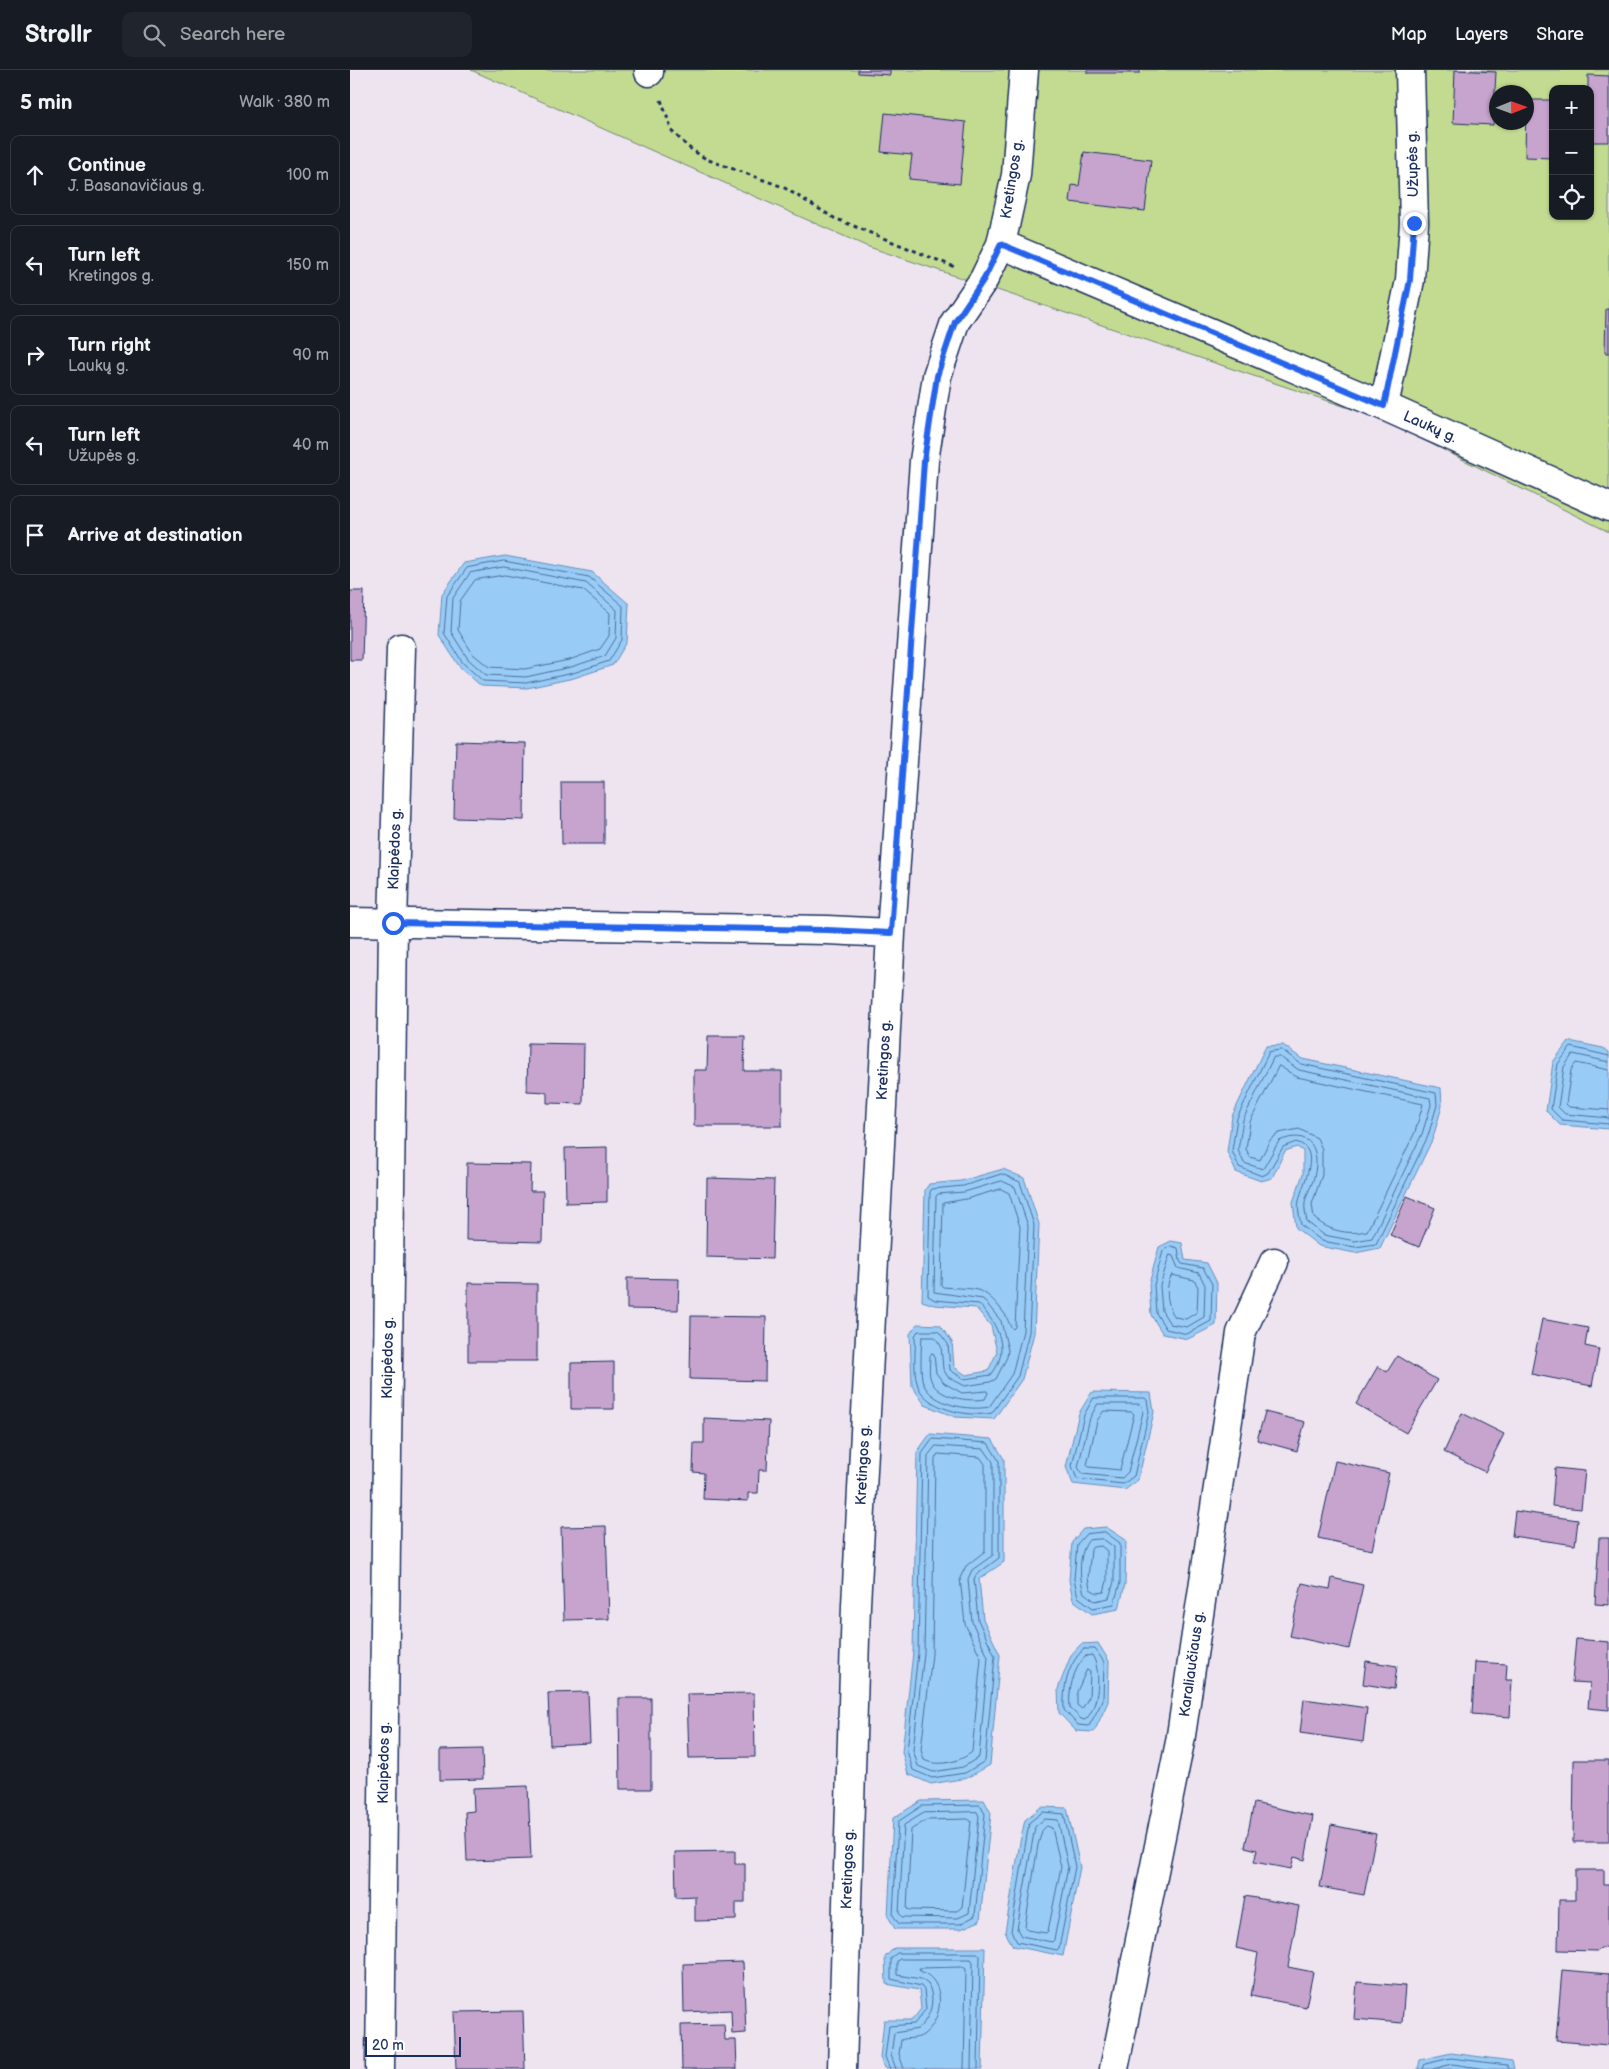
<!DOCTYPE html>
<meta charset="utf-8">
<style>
:root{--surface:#171b24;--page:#20242c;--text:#f1f3f6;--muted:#9ea1a6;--line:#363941}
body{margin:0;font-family:"Balsamiq Sans",sans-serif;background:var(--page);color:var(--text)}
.controls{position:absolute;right:15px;top:15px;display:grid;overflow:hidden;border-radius:10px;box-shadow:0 1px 4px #0004}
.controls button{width:45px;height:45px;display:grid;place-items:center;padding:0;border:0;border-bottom:1px solid var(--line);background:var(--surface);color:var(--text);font:25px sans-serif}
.compass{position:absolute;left:1139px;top:15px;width:45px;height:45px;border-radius:50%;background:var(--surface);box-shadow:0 1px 4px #0004;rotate:89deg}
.scale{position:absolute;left:15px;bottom:12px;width:96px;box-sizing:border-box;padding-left:5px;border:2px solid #1b2f5e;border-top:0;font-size:14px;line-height:18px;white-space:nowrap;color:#1b2f5e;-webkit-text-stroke:4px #fff;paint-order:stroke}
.stop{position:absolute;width:15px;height:15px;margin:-11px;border:4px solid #2563eb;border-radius:50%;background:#fff}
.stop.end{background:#2563eb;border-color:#fff;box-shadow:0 1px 5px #0008}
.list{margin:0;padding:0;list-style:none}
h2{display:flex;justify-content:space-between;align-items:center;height:65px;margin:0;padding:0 20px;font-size:21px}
h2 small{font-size:16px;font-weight:400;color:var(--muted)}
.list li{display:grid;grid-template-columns:32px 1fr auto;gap:15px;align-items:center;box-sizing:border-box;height:80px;margin:0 10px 10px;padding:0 10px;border:1px solid var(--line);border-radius:10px}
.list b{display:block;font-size:19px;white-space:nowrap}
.list p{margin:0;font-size:16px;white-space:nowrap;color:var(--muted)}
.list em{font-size:16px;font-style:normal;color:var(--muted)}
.icon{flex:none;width:28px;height:28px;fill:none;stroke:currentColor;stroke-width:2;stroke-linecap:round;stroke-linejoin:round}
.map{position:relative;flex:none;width:1259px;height:1999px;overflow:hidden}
header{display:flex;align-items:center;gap:30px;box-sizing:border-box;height:70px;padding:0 25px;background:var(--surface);border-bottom:1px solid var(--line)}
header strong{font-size:24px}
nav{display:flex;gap:28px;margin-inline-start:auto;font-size:18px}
.search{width:350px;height:45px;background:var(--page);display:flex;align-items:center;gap:12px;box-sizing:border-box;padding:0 18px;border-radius:10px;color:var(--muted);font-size:19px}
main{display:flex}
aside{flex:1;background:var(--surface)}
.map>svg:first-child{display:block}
.green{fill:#c3db91;stroke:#6f8578;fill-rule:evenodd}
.water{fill:#98ccf6;stroke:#668db9}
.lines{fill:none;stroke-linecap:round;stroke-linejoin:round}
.shore{stroke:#4d6e9b;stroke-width:1}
.building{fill:#c7a4ce;stroke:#1b2f5e}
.minor-casing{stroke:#1b2f5e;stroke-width:31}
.path{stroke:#1b2f5e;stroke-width:3;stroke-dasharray:4 4;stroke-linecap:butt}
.minor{stroke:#fff;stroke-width:28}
.route{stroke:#2563eb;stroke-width:6}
.labels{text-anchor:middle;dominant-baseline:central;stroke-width:4.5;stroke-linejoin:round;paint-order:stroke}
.street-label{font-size:15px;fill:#1b2f5e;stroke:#fff}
</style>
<header>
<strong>Strollr</strong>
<div class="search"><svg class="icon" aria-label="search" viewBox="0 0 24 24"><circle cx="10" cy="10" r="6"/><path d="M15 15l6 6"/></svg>Search here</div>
<nav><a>Map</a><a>Layers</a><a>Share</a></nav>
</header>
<main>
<aside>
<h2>5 min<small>Walk · 380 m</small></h2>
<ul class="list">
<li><svg class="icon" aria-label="ahead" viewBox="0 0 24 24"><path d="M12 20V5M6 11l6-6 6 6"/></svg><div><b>Continue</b><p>J. Basanavičiaus g.</p></div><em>100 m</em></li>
<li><svg class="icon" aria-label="left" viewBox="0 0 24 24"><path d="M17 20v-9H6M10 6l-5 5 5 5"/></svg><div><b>Turn left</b><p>Kretingos g.</p></div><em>150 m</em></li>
<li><svg class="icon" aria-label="right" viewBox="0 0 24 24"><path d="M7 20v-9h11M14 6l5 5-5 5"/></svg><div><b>Turn right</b><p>Laukų g.</p></div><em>90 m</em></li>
<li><svg class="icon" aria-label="left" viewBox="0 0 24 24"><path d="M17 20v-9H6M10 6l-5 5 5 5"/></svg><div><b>Turn left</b><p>Užupės g.</p></div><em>40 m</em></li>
<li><svg class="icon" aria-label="arrive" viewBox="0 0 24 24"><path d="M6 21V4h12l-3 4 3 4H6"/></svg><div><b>Arrive at destination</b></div></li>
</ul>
</aside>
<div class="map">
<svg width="1259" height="1999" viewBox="0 0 1259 1999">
<rect width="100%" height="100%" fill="#eee4f0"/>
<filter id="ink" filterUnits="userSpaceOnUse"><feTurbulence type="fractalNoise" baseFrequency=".02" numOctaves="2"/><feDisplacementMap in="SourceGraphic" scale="10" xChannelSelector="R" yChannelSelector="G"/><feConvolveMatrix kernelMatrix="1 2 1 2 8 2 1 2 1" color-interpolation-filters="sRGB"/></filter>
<g filter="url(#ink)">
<path class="green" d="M121 0H1259V462L1029 348 516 176ZM1203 19H1240V146H1203ZM1146 22H1176V52H1146Z"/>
<path class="water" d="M155 486 242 502 279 534 277 572 263 595 224 608 177 618 131 616 109 596 89 565 92 524 114 493Z
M1219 971 1253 978 1259 982V1059L1210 1055 1196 1041 1203 992Z
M933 975 952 989 1091 1018 1092 1036 1083 1068 1030 1178 1005 1183 969 1176 946 1158 943 1132 953 1104V1081L947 1077 935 1081 922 1108 911 1111 886 1102 877 1082 882 1046 916 976Z
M653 1099 674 1108 689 1154 684 1263 672 1309 644 1349 605 1347 575 1335 562 1316 560 1264 567 1254 590 1255 602 1272 604 1297 616 1305 638 1301 647 1282 641 1256 626 1238 584 1235 572 1231 575 1120 579 1114 611 1111Z
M821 1171 832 1173 835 1190 857 1193 867 1213 866 1255 838 1269 813 1264 801 1245 799 1214 809 1177Z
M742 1322 801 1323 804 1342 788 1410 775 1420 723 1414 716 1397 729 1343Z
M580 1364 642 1369 654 1389V1492L629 1509 633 1549 650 1585 640 1695 617 1708 581 1714 558 1704 552 1682 563 1582 567 1382Z
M756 1457 776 1470 775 1514 769 1539 742 1544 723 1530 719 1510 722 1472 733 1459Z
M748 1573 759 1591 758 1632 744 1662 726 1661 709 1643 708 1619 721 1585 731 1574Z
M634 1730 641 1743 630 1851 611 1859H545L538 1846 543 1748 571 1731Z
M691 1737 717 1738 730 1797 713 1886 663 1876 655 1862 670 1772 675 1750Z
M544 1878H635L632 1999 535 1998 530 1988 534 1950H562L571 1939 569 1920 536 1914 535 1887Z
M1101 1983 1162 1991 1164 1999H1068L1070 1990Z"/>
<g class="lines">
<path class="shore" d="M154 491 239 507 273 536 272 570 259 591 223 603 176 613 133 611 113 593 94 563 97 526 117 498Z
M154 497 236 513 267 540 266 568 255 586 221 597 176 607 136 605 118 589 101 562 103 528 120 503Z
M155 505 233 520 260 543 259 566 250 579 219 590 175 599 139 597 123 584 108 560 110 531 125 510Z
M932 980 951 994 1086 1023 1087 1035 1078 1066 1026 1174 1005 1177 972 1171 951 1155C950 1148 947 1138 949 1131 952 1114 973 1079 946 1072L933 1077 918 1103 912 1106 889 1097 882 1081 887 1048 919 982Z
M1259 986 1221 977 1208 994 1201 1039 1212 1050 1259 1054
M924 987H930L949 1000 1080 1028 1081 1035 1072 1064 1022 1168 1005 1171 974 1165 957 1152C956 1146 954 1138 955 1133 956 1124 962 1116 964 1107 971 1079 960 1058 929 1071L913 1099 894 1093 888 1080 893 1050Z
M1259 992 1223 984 1214 997 1208 1037 1215 1044 1259 1048
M929 996 947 1007 1073 1034 1065 1062 1017 1161C997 1165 979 1161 964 1148L962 1134 972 1105V1079L967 1068 949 1059 929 1063 920 1070 910 1090 900 1087 896 1079 900 1052Z
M1259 1000 1226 993 1221 1000 1216 1034 1219 1037 1259 1040
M652 1104 670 1112 684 1155 679 1262 668 1306 642 1343C620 1348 573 1339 567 1313 563 1299 566 1281 565 1266L568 1261H588L598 1274 600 1300 614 1309 641 1305C661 1280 648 1255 629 1234L585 1230 578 1226 580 1122 582 1119 613 1116Z
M652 1111 665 1117 678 1156 673 1261 662 1304 639 1337C619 1341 582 1335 573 1313 570 1305 571 1276 572 1267H585L591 1276 593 1299 598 1307 615 1316 640 1312 646 1309 657 1287 658 1280 651 1251 633 1229 584 1222 586 1126 588 1124 614 1122Z
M651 1119 659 1123 670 1157 665 1257 663 1259C659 1256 658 1248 654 1243 632 1214 627 1220 593 1217L591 1215 593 1133 616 1129Z
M821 1176 828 1178 830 1191 832 1194 853 1198 862 1214 861 1251 837 1264 816 1259 806 1243 804 1215 813 1181Z
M820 1185 823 1186 828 1198 849 1203 855 1215 854 1247 837 1257 820 1254 812 1241 810 1216Z
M822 1205 844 1210 848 1217 847 1242 836 1249 825 1247C817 1236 814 1217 822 1205Z
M582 1283 584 1285 586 1303 594 1313 612 1323 637 1321 638 1323 635 1329C619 1332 587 1328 581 1310 578 1303 580 1293 580 1286Z
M744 1328H795L797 1330 799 1342 784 1406 773 1414 727 1409 722 1396 734 1345Z
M748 1334H790L792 1336 793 1342 778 1402 772 1408 732 1404 728 1397 740 1348Z
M754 1341 782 1342 784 1344 770 1400 739 1397 737 1395 747 1351Z
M583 1369 638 1373 649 1391V1488L626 1505 624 1509 628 1550 645 1586 635 1691 615 1703 582 1708 563 1700 557 1681 568 1583 572 1384Z
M586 1376 634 1379 643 1392V1485L622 1500 618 1509 622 1552 638 1587 629 1687 613 1697 583 1702 568 1696 563 1680 574 1583 578 1386Z
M588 1384 630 1387 635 1394V1481L616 1496 610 1508 615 1554 631 1588 622 1682C610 1692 588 1697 574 1690L571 1680 582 1584 585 1389Z
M755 1462 770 1473V1513L764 1534 743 1538 728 1527 724 1509 727 1474 736 1464Z
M753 1469 764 1477V1512L759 1528 745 1531 734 1523C729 1508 728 1482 739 1470Z
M743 1477 751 1476 757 1481V1511L754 1522 747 1523 740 1519 738 1508 741 1480Z
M734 1579H745L754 1592 753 1630 739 1656 728 1655 714 1640C713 1619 717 1594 734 1579Z
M736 1586 742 1585C752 1600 749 1638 735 1650L731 1649 720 1638C718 1621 723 1598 736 1586Z
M737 1600 740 1602 739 1627 732 1639 727 1635V1622Z
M572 1736 630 1735 635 1744 625 1846 610 1854H549L543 1845 548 1752Z
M627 1742 629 1746 619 1843 608 1848 552 1847 549 1843 554 1755 574 1743Z
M693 1742 714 1744 725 1797 709 1878 707 1880 667 1872 661 1861 679 1753Z
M695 1749 708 1750 718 1797 704 1870 702 1872 671 1866 667 1859 685 1757Z
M577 1750 618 1749 621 1751 612 1837 607 1841 560 1840 557 1839 561 1760Z
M697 1756 702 1758 711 1797 698 1861 696 1863 677 1860 675 1857 688 1775 692 1761Z
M540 1999 535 1987 539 1956 564 1954 576 1939 574 1920 571 1916 541 1909V1888L547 1883H627L630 1885 628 1999
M546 1999 541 1985 544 1963 568 1959C581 1947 586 1930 578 1914L571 1909 547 1905V1891L550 1889H621L623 1892 621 1999
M554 1999 549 1984 551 1970C558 1967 566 1970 573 1965 594 1950 597 1910 570 1901L569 1898 613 1897 616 1899 614 1999
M1073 1999 1075 1994 1101 1988 1157 1995 1159 1999
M1083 1999 1102 1994 1137 1999"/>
</g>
<path class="building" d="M508 0H540V5L508 3Z
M737 0H790V3H737Z
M1105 0 1146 2 1143 55 1103 53Z
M1238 5 1259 6V72H1240V19H1238Z
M1176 30H1203V88L1175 87Z
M535 43 616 52 610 114 559 109 562 85 531 82Z
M734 82 801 90 795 141 720 132 722 115 729 116Z
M1256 239H1259V283H1255Z
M0 521H14L12 590H0Z
M106 671 175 673 174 750 104 748Z
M211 712H254V774H212Z
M358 966H395L394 1001H432V1056H344V1000H357Z
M178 973 234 974 233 1034 197 1033V1022L177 1021Z
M257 1077V1132L216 1133 215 1078Z
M117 1093 181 1094 180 1121H193L192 1172 116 1170Z
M357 1108 424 1110 422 1189 356 1187Z
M1057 1126 1085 1138 1069 1177 1040 1165Z
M277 1208 329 1209 328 1240 277 1239Z
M118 1213 187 1214V1291H118Z
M341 1246 416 1247 415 1311 340 1309Z
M1192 1249 1238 1258 1235 1276 1249 1279 1242 1316 1181 1304Z
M1047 1286 1087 1310 1056 1363 1006 1334 1028 1296 1037 1302Z
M264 1292V1339H221V1293Z
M915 1342 955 1352 947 1381 907 1370Z
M1112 1343 1154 1364 1135 1402 1094 1382Z
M354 1348 419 1351 417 1400H409L408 1423H398V1431L353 1429 354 1403 343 1402 344 1373H354Z
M985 1391 1039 1403 1022 1480 968 1468Z
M1205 1398 1235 1401 1231 1439 1202 1436Z
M1165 1441 1228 1450 1225 1475 1162 1466Z
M256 1456 259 1549 214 1550 211 1457Z
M1249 1468H1259V1535L1245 1534Z
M982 1508 1013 1515 999 1579 940 1566 952 1513 980 1519Z
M1226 1569 1259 1572V1640L1238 1638 1240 1613 1222 1612Z
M1016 1591 1047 1596 1044 1619 1013 1614Z
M1125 1592 1157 1594 1156 1610H1162L1160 1647 1122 1644Z
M238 1622 240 1673 200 1675 198 1623Z
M404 1623 405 1687 339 1688 337 1624Z
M269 1628H301V1719H270Z
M954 1629 1017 1638 1013 1672 950 1663Z
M132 1679 133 1709 90 1710V1680Z
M1224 1690H1259V1772H1223Z
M178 1716 181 1789 117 1791 115 1742 124 1741 123 1718Z
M904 1733 963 1746 955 1790 944 1787 941 1799 904 1792 907 1780 895 1777Z
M981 1755 1026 1764 1014 1825 970 1817Z
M385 1781V1794H395V1832H386V1850L345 1851V1826L326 1827 325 1782Z
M1225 1800H1254V1815H1259V1875L1247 1881 1208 1880 1209 1830H1225Z
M895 1826 949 1836 938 1897 963 1902 956 1937 901 1926 908 1883 886 1878Z
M393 1892 396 1963 382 1964 381 1940 334 1942 333 1894Z
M1212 1900 1259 1904V1975L1206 1971Z
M1007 1912 1055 1916 1052 1953 1004 1949Z
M173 1941 175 1999H106L104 1942Z
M374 1954 375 1970H386L387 1999H332L331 1955Z"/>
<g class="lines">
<defs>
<path id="minor" d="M299 2V0
M651 174 1034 336 1259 437
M1034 336 1060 210 1064 153 1060 0
M0 852 477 860 541 863
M30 1999 43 853 51 578
M492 1999 506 1535 541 863 574 391 587 306 605 252 634 209 651 174 666 105 674 0
M764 1999 830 1672 891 1263 924 1192"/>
</defs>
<use href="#minor" class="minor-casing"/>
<path class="path" d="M311 30 322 61 338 77 356 89 433 117 484 148 607 198"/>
<use href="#minor" class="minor"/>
</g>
</g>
<g class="lines" filter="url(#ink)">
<path class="route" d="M43 853 477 860 541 863 574 391 587 306 605 252 634 209 651 174 1034 336 1060 210 1064 153"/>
</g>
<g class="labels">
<g class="street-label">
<text transform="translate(1063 94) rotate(-91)">Užupės g.</text>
<text transform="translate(662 109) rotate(-81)">Kretingos g.</text>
<text transform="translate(1080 357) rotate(24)">Laukų g.</text>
<text transform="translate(45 779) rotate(-88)">Klaipėdos g.</text>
<text transform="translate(534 990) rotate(-87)">Kretingos g.</text>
<text transform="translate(38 1288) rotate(-89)">Klaipėdos g.</text>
<text transform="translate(513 1395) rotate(-87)">Kretingos g.</text>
<text transform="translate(842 1594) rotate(-82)">Karaliaučiaus g.</text>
<text transform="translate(34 1693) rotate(-89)">Klaipėdos g.</text>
<text transform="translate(498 1799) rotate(-88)">Kretingos g.</text>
</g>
</g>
</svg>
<div class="controls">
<button>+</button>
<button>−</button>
<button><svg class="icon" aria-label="locate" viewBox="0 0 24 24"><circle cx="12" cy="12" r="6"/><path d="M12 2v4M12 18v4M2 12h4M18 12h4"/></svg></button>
</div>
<svg class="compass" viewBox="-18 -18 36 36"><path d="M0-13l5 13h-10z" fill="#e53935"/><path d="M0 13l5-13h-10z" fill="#9ea1a6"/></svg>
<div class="scale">20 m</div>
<div class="stop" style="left:43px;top:853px"></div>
<div class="stop end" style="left:1064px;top:153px"></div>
</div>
</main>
